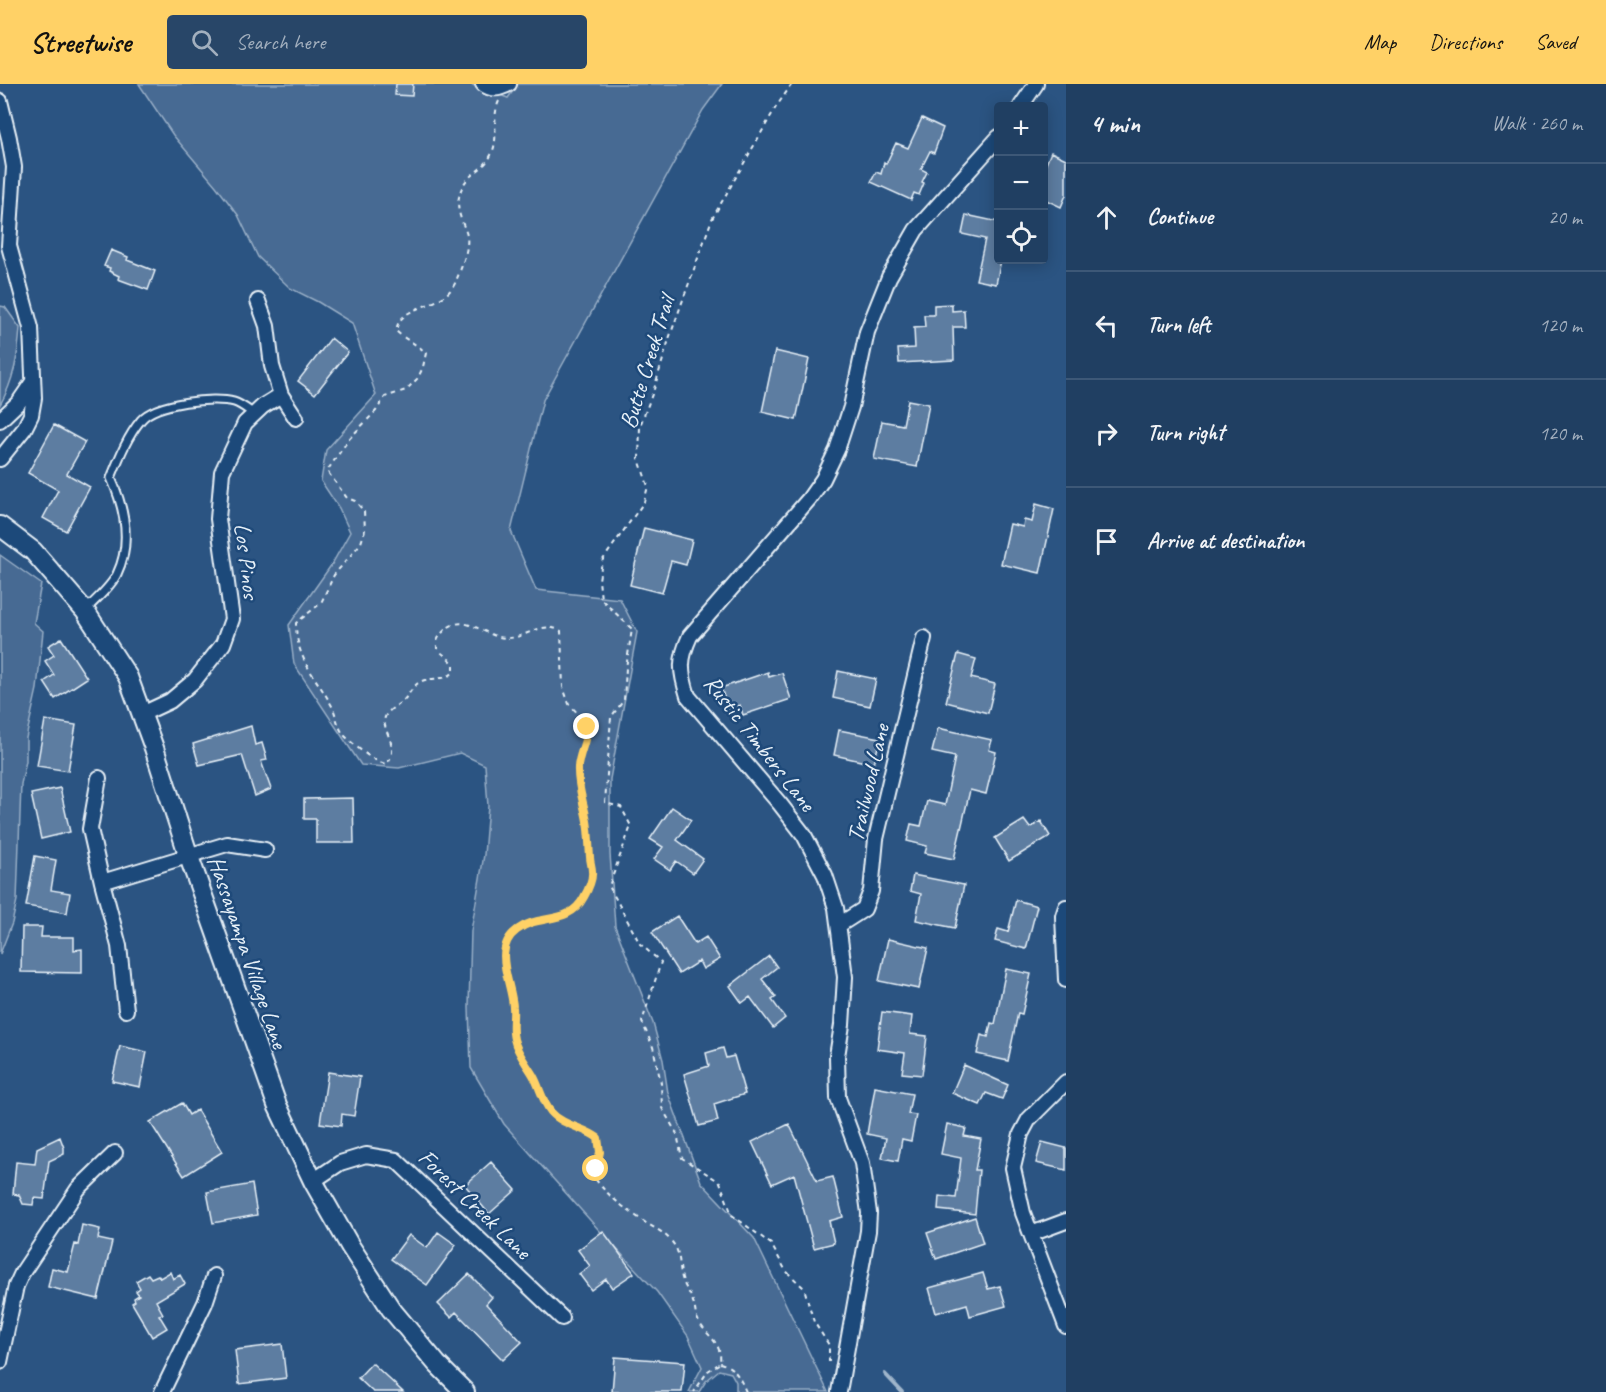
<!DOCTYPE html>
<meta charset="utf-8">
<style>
:root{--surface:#203f62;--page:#284668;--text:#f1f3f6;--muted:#a2afbe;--line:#3d5877;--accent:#ffd166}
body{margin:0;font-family:Caveat,sans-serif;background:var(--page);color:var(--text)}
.controls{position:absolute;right:18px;top:18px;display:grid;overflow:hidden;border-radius:6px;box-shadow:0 3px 15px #0003}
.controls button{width:54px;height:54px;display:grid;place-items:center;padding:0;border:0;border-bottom:2px solid var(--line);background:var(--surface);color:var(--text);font:30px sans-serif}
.stop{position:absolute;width:18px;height:18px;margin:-14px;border:4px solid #ffd166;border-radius:50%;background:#fff}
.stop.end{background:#ffd166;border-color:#fff;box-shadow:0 2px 6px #0008}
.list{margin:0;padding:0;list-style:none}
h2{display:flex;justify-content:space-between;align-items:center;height:78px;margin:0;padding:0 24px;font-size:26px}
h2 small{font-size:20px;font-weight:400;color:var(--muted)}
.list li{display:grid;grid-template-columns:39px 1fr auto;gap:18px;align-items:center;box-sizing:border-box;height:108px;padding:0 24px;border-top:2px solid var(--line)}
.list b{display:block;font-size:22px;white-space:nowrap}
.list em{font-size:20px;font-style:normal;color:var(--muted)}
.icon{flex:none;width:33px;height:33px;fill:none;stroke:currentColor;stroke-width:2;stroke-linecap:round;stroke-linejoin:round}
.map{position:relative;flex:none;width:1066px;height:1308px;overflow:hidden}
header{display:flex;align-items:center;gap:36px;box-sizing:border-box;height:84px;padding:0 30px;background:var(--accent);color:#111}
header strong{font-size:28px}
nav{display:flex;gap:33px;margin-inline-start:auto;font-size:21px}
.search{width:420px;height:54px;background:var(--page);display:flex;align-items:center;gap:15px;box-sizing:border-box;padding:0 21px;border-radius:6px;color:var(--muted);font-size:22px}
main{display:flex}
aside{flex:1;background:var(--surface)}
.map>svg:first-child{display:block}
.green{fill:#476b93;stroke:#98aec6;stroke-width:1.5}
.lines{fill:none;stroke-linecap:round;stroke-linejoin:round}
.stream{stroke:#a0b6cb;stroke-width:4}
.building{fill:#5d7da1;stroke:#e8f1f8;stroke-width:1.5}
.lane-casing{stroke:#e8f1f8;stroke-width:11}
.street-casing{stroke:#e8f1f8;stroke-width:18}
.secondary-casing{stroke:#e8f1f8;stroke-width:22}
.path{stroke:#e8f1f8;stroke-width:2;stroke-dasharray:4.5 4.5;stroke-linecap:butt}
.lane{stroke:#1f4a7a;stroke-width:7}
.street{stroke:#1f4a7a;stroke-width:14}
.secondary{stroke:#1f4a7a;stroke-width:18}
.route{stroke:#ffd166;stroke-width:8}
.labels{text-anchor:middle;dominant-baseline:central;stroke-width:5;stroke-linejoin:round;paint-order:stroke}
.street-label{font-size:24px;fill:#e8f1f8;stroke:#1f4a7a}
</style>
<header>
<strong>Streetwise</strong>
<div class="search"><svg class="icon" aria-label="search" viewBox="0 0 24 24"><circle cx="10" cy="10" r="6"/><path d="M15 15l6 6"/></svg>Search here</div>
<nav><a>Map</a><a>Directions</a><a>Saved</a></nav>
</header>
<main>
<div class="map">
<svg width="1066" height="1308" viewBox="0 0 1066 1308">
<rect width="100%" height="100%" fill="#2b5482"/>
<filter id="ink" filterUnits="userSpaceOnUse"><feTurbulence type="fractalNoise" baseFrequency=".0167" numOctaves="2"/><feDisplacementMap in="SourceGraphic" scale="12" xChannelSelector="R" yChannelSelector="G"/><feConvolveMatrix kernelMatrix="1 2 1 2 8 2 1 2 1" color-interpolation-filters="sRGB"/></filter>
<g filter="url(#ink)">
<path class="green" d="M139 0H470L508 14 518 0H722L703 26 543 316 511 447 536 506 620 515 637 548 610 695V770L615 842 653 939 663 976 668 1009 701 1098 754 1154 828 1308H736V1298L731 1289 719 1286 706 1297 699 1308H689L702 1283 688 1252 657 1208 598 1145 504 1040 471 984 469 923 471 847 484 771 488 722 485 681 460 669 399 684 361 681 294 580 289 541 332 480 350 448 339 424 321 397 326 366 376 311 352 239 318 218 290 204 258 173 238 131 216 102 173 51Z
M0 222 5 223 20 244C18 272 14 296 0 321Z
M0 471 41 500 34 539 43 547 37 605 26 654V677L21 700 17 816 12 839 0 870Z"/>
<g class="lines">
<path class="stream" d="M885 1290 902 1308"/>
</g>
<path class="building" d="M396 0H413L412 12 395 11Z
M922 34 943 44 934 69 930 67 921 85 927 88 922 98 924 99 919 111 914 109 911 116 871 98 876 88 881 90 884 78 886 80 896 59 908 64Z
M1051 68 1066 75V111L1061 123 1044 115V85Z
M966 131 999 138V176H1001L996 200 976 196 985 155 962 150Z
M111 166 128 173 127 176 155 187 148 206 118 195 119 192 109 187 110 184 104 182Z
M952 220V227L964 226 965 243H953L954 276 899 279 898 265 915 264 914 244 925 243 924 231H934V221Z
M331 254 348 268 315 310 298 297Z
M775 267 809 275 796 336 762 328Z
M908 316 929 320 917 383 874 375 882 337 903 341Z
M54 341 85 358 67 390 90 403 66 447 43 434 58 406 28 389Z
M1036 420 1054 425 1040 489 1001 480 1010 440 1023 443 1024 436 1032 438Z
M644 444 692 456 686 481 671 477 662 509 630 501Z
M61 554 87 594 55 615 44 598 54 591 45 577 54 571 48 562Z
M958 570 976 575 971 594 995 600 988 629 946 618Z
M838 587 876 595 870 622 833 614Z
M768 588 769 593 782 589 791 615 743 631 740 621 728 625 721 604Z
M45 636 76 641 68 687 37 682Z
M251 642 255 661 262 659 267 676 261 677 271 705 255 712 242 671 199 681 193 660Z
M938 644 992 656 989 666 996 668 986 710 970 706 954 775 925 769 927 762 907 757 911 740 921 742 927 717 945 721 955 673 932 668Z
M839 646 880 654 874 680 834 671Z
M60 704 70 748 41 755 31 710Z
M353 714 354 759H316V735H304V715Z
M672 723 691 736 677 756 703 775 693 789 676 777 670 786 654 775 663 763 650 755Z
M1024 736 1030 744 1041 737 1050 752 1009 777 995 754Z
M35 772 56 776 51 806 70 809 67 829 26 822Z
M913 791 964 801 955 844 916 836 921 810 910 807Z
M1016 816 1037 822 1026 865 995 857 998 845 1008 848Z
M677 832 695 860 706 853 720 875 703 885 699 877 679 890 652 848Z
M22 843H42L41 853H74V866L82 865V889L21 888Z
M888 855 928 864 919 905 879 897Z
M769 872 777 883 762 895 776 913 772 916 785 934 773 944 750 913 742 919 730 902Z
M1006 885 1031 890 1022 930 1018 929 1008 977 977 970 981 951 988 953 991 939 995 940Z
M882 928 912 932 910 950 927 952 922 991 902 989 905 969 877 965Z
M120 962 147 968 140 1003 112 997Z
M723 964 726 974 734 972 745 1010 714 1020 718 1037 699 1042 684 990 709 982 706 969Z
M964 981 1008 1001 1002 1015 986 1009 980 1021 952 1009Z
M328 988 360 993 354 1032 342 1030 341 1042 320 1039Z
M875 1003 912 1010 908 1030 916 1031 911 1057 902 1055 898 1077 882 1074 886 1054 867 1050Z
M182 1019 189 1031 197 1026 222 1068 184 1092 150 1038Z
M789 1040 817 1097 833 1093 843 1133 829 1137 834 1159 814 1164 794 1090 772 1100 752 1058Z
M947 1040 966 1044 964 1052 981 1055 975 1086H979L975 1130 938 1126 939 1112 956 1114 961 1074 941 1070Z
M60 1053 64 1064V1070L49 1077 44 1115 34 1114 33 1121 23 1120 19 1111 13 1110 16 1078 35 1080 37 1064Z
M1042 1058 1066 1064V1086L1036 1079Z
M491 1078 516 1106 489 1130 465 1101Z
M252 1100 257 1131 213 1139 207 1108Z
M975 1133 983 1159 936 1175 927 1149Z
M82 1141 100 1145 98 1155 112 1158 98 1215 48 1203 52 1184 68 1188 75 1160 78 1161Z
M603 1147 634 1189 612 1204 606 1195 591 1206 579 1190 590 1182 578 1166Z
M438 1148 456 1161 427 1201 391 1175 409 1151 427 1164Z
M170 1188 173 1195 180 1191 185 1200 156 1217 163 1230 159 1231 167 1244 152 1253 132 1219 135 1217 134 1214 139 1211 136 1207 140 1204 136 1197 148 1190 151 1194 158 1191 160 1194Z
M983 1189 988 1205 1000 1202 1006 1222 970 1232 967 1220 936 1229 929 1204Z
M469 1190 492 1213 486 1220 522 1258 503 1276 456 1228 451 1233 438 1220Z
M282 1260 286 1294 239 1300 235 1266Z
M615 1273 685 1278 682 1308H612Z
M372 1279 403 1308H373L358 1294Z"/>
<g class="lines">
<defs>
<path id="lane" d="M86 526C96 515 111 503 117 490 132 459 124 423 111 394 119 374 127 353 141 336 155 319 214 312 234 318 241 320 248 326 254 330"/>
<path id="street" d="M483 0C492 7 500 5 509 0
M0 17 9 54 14 83 9 162 31 244 34 314 31 331 24 345 0 375
M1021 22 1036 0
M281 311 296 334
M0 336 19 318 32 299
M142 630 170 617 195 596 223 560 232 535 218 435 222 388 245 339 263 322 281 311 272 282 267 242 258 217
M99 694 90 745 102 798 227 760 265 766
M102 798 119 862 126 926
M1066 823 1063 832 1066 896
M839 841 864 825 871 807 876 755 924 554
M1066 998 1029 1035 1021 1050 1013 1084 1023 1129 1066 1242
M313 1097 340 1079 366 1071 396 1076 562 1234
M1031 1150 1066 1137
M0 1278 16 1202 22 1189 78 1105 115 1069
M162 1308 205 1219 214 1192
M839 1308 868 1147 869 1129 862 1079 838 1014 837 972 842 941 845 893 836 824 825 791 804 751 780 720 688 612C680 587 679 576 690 552L809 415 823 395 837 366 851 323 867 248 889 193 916 146 999 53"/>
<path id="secondary" d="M0 442 33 467 85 527 128 593 154 664 188 770 277 1021 313 1097 350 1162 391 1225 437 1280 465 1308"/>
</defs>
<use href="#lane" class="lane-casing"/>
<use href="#street" class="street-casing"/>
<use href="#secondary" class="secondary-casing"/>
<path class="path" d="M792 0 776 23 712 135 670 252 654 305 640 342 639 375 648 402 644 418 602 477 599 496 601 515 632 545 626 584 624 616 611 633 605 719 621 723 631 742 609 802 640 860 661 878 642 938 653 963 661 999 662 1024 677 1050 682 1074 720 1098 732 1131 771 1160 786 1187 804 1204 814 1238 829 1261V1281
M499 17C491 34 500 54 491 71 482 90 464 88 459 113 456 126 462 137 466 148 471 162 461 184 456 197 444 227 400 218 396 247 405 256 416 259 426 269L423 283 418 294 406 306 385 313 376 327 349 355 327 387 347 414 355 417 364 427 365 446 361 459 334 491 321 519 296 539C296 577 317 593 333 624 337 634 338 646 347 654 356 663 374 678 386 680 403 663 378 644 386 631 391 623 402 620 407 612 411 607 414 601 420 598 430 592 447 598 454 587V580C445 569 427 565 443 548 464 525 485 555 508 554 527 554 541 536 561 547L563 603 569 620 584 636 587 643 578 682 579 700 587 738 592 787 591 796 584 813 578 822 569 829 561 833 537 838 517 845 507 858 504 878 513 922 512 945 514 955 517 966 533 991 544 1018 558 1034 598 1055 600 1068 594 1093C607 1112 627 1126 646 1139 655 1144 665 1149 672 1158 682 1170 678 1184 683 1197 685 1204 691 1210 693 1218 695 1222 695 1227 696 1231 702 1251 723 1255 720 1279L708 1287 694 1308
M720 1279C735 1283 740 1294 746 1308"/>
<use href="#lane" class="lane"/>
<use href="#street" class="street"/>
<use href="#secondary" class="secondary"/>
</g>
</g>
<g class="lines" filter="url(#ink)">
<path class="route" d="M587 643C587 657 579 669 578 683 577 702 584 719 587 737 589 749 589 761 590 773 590 778 592 782 592 787 593 795 588 806 584 813 569 842 539 829 517 846 491 865 512 899 513 923 514 934 511 944 514 955 517 969 526 979 533 991 540 1003 542 1017 551 1028 563 1042 584 1043 598 1054L600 1068 596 1085"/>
</g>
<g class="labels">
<g class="street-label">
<text transform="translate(647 278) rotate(-73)">Butte Creek Trail</text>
<text transform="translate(247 477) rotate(83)">Los Pinos</text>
<text transform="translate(760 659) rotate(52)">Rustic Timbers Lane</text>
<text transform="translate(868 699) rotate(-77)">Trailwood Lane</text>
<text transform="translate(248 868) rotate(71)">Hassayampa Village Lane</text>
<text transform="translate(475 1120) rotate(44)">Forest Creek Lane</text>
</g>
</g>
</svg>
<div class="controls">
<button>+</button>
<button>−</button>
<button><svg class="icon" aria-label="locate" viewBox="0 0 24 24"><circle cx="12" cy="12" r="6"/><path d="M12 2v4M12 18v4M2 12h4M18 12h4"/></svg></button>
</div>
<div class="stop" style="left:596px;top:1085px"></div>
<div class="stop end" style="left:587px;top:643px"></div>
</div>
<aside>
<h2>4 min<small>Walk · 260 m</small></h2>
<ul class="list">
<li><svg class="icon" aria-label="ahead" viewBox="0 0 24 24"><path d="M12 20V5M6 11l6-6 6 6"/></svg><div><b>Continue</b></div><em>20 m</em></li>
<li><svg class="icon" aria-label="left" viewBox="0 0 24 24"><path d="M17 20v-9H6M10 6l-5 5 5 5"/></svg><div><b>Turn left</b></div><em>120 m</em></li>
<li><svg class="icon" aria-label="right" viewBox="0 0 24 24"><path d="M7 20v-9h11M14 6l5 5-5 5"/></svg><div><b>Turn right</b></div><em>120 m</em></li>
<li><svg class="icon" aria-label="arrive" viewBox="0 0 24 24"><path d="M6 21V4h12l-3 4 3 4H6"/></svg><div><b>Arrive at destination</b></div></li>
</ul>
</aside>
</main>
